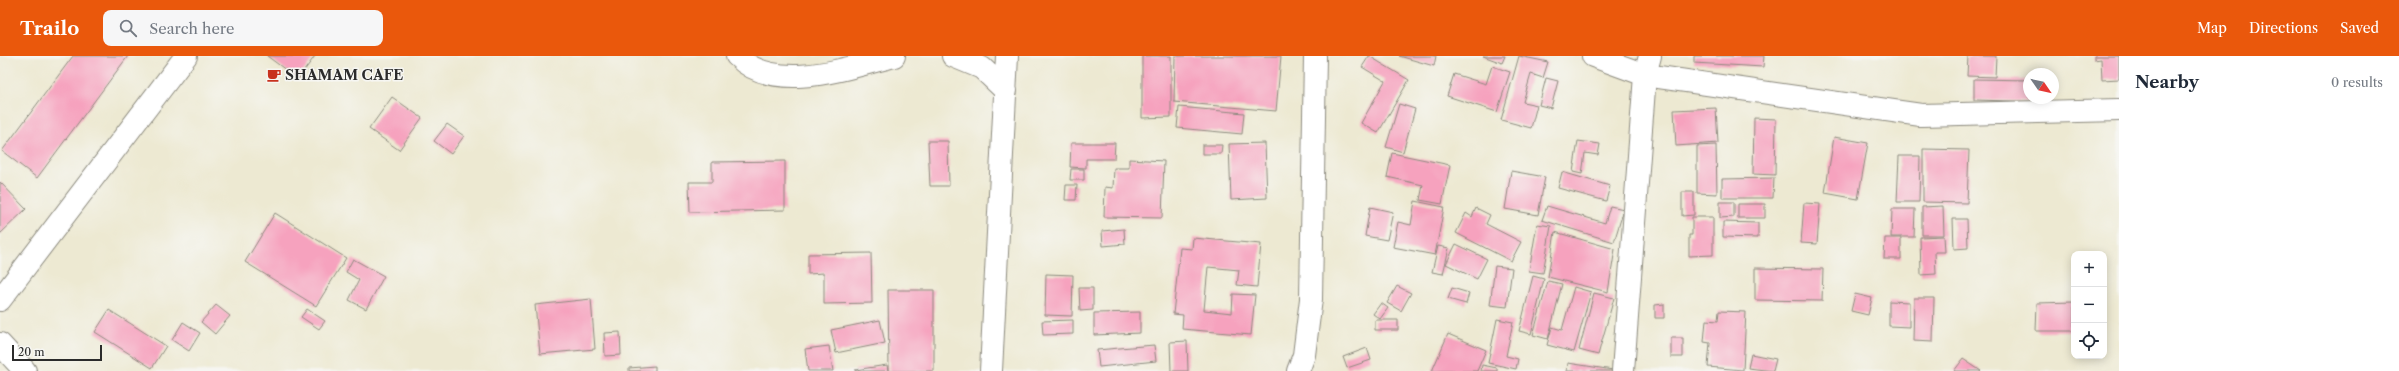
<!DOCTYPE html>
<meta charset="utf-8">
<style>
:root{--surface:#fff;--page:#f6f6f7;--text:#1f2937;--muted:#747a83;--line:#e0e1e3;--accent:#ea580c}
body{margin:0;font-family:"Libre Caslon Text",serif;background:var(--page);color:var(--text)}
.controls{position:absolute;right:12px;bottom:12px;display:grid;overflow:hidden;border-radius:8px;box-shadow:0 2px 10px #0003}
.controls button{width:36px;height:36px;display:grid;place-items:center;padding:0;border:0;border-bottom:1px solid var(--line);background:var(--surface);color:var(--text);font:20px sans-serif}
.compass{position:absolute;left:2023px;top:12px;width:36px;height:36px;border-radius:50%;background:var(--surface);box-shadow:0 2px 10px #0003;rotate:124deg}
.scale{position:absolute;left:12px;bottom:10px;width:90px;box-sizing:border-box;padding-left:4px;border:2px solid #2b2b2b;border-top:0;font-size:11px;line-height:14px;white-space:nowrap;color:#2b2b2b;-webkit-text-stroke:3px #f6f6f2;paint-order:stroke}
.list{margin:0;padding:0;list-style:none}
h2{display:flex;justify-content:space-between;align-items:center;height:52px;margin:0;padding:0 16px;font-size:17px}
h2 small{font-size:13px;font-weight:400;color:var(--muted)}
.icon{flex:none;width:22px;height:22px;fill:none;stroke:currentColor;stroke-width:2;stroke-linecap:round;stroke-linejoin:round}
.map{position:relative;flex:none;width:2119px;height:315px;overflow:hidden}
header{display:flex;align-items:center;gap:24px;box-sizing:border-box;height:56px;padding:0 20px;background:var(--accent);color:#fff}
header strong{font-size:19px}
nav{display:flex;gap:22px;margin-inline-start:auto;font-size:14px}
.search{width:280px;height:36px;background:var(--page);display:flex;align-items:center;gap:10px;box-sizing:border-box;padding:0 14px;border-radius:8px;color:var(--muted);font-size:15px}
main{display:flex}
aside{flex:1;background:var(--surface)}
.map>svg:first-child{display:block}
.building{fill:#f6a2be}
.lines{fill:none;stroke-linecap:round;stroke-linejoin:round}
.street-casing{stroke:#8c8a7e;stroke-width:24}
.street{stroke:#fff;stroke-width:22}
.labels{text-anchor:middle;dominant-baseline:central;stroke-width:3;stroke-linejoin:round;paint-order:stroke}
.poi-label{font-size:14px;font-weight:bold;fill:#2b2b2b;stroke:#f6f6f2;text-anchor:start}
</style>
<header>
<strong>Trailo</strong>
<div class="search"><svg class="icon" aria-label="search" viewBox="0 0 24 24"><circle cx="10" cy="10" r="6"/><path d="M15 15l6 6"/></svg>Search here</div>
<nav><a>Map</a><a>Directions</a><a>Saved</a></nav>
</header>
<main>
<div class="map">
<svg width="2119" height="315" viewBox="0 0 2119 315">
<rect width="100%" height="100%" fill="#f6f6f2"/>
<filter id="ink" filterUnits="userSpaceOnUse"><feTurbulence type="fractalNoise" baseFrequency=".025" numOctaves="2"/><feDisplacementMap in="SourceGraphic" scale="8" xChannelSelector="R" yChannelSelector="G"/><feConvolveMatrix kernelMatrix="1 2 1 2 8 2 1 2 1" color-interpolation-filters="sRGB"/></filter>
<filter id="wash" filterUnits="userSpaceOnUse"><feTurbulence type="fractalNoise" baseFrequency=".012" numOctaves="4" result="noise"/><feDisplacementMap in="SourceGraphic" scale="16" xChannelSelector="R" yChannelSelector="G"/><feGaussianBlur stdDeviation="0.9" result="paint"/><feColorMatrix in="noise" values="0 0 0 0 0 0 0 0 0 0 0 0 0 0 0 0 0 1.4 0 .05"/><feComposite in="paint" operator="in"/></filter>
<g filter="url(#wash)">
<rect width="100%" height="100%" fill="#ede9d2"/>
<g id="blocks">
<path class="building" d="M73 0H128L37 122 2 95Z
M267 0H315L298 23Z
M1142 0H1171V61L1142 62Z
M1175 0H1281L1276 55 1174 46Z
M1369 0 1409 24 1378 77 1361 67 1385 25 1362 11Z
M1399 0H1436L1434 10Z
M1483 0H1505L1502 7Z
M1519 0 1548 6 1543 22 1531 18 1523 46 1537 49 1531 72 1501 64Z
M1694 0H1764L1763 11 1694 7Z
M1968 0H1996L1995 21 1967 20Z
M2094 0H2119V23L2102 24 2101 3 2094 4Z
M1492 10 1510 16 1497 56 1447 40 1454 18 1486 28Z
M1546 22 1558 25 1551 52 1539 49Z
M1974 23 2029 24V42H2050V46L1974 44Z
M392 41 422 62 399 94 369 73Z
M1399 48 1415 53 1403 96 1386 91Z
M1179 51 1244 57 1242 78 1177 72Z
M1716 52 1718 87 1676 90 1674 54Z
M1754 62 1776 63 1775 119 1753 118Z
M447 68 464 80 451 98 434 85Z
M1834 81 1868 87 1858 143 1825 137Z
M928 85H948L949 130H930Z
M1578 85 1600 88 1598 99 1585 97 1582 118 1573 116Z
M1071 87H1115L1114 103H1086V112L1070 111Z
M1265 87 1267 142 1231 144 1229 88Z
M1202 89H1222L1221 98H1202Z
M1716 89 1717 138 1697 137V90Z
M1923 93 1969 94 1967 147 1923 146Z
M1392 97 1450 109 1442 148 1420 144 1423 129 1387 121Z
M1899 100H1920L1919 146H1897Z
M1129 103 1164 105 1162 162 1104 161 1105 131 1113 132 1114 112H1129Z
M785 105V154L690 156 689 126H712V106Z
M1071 113H1084V124H1070Z
M1511 115 1545 121 1538 159 1505 153Z
M1562 116 1610 130 1606 145 1558 132Z
M1774 122 1773 142H1722V123Z
M0 126 26 153 0 178Z
M1066 129H1077L1076 144H1065Z
M1682 136H1694V159L1682 160Z
M1415 145 1444 151 1435 199 1393 191 1398 166 1411 169Z
M1720 146H1734V161L1720 162Z
M1804 147 1820 148 1817 188 1801 187Z
M1738 148H1765V162H1738Z
M1547 150 1605 167 1610 150 1624 153 1614 186 1542 164Z
M1943 150 1944 179H1922V151Z
M1370 151 1393 156 1387 184 1365 180Z
M1476 152 1490 159 1486 168 1521 186 1511 205 1456 177 1466 157 1472 161Z
M1892 153H1915L1914 181H1891Z
M275 157 346 202 316 250 245 206Z
M1692 161H1713V199L1689 200V179H1692Z
M1953 163H1967L1968 192 1954 193Z
M1723 166 1758 167V182L1723 181Z
M1537 168 1551 170 1543 217 1529 215Z
M1124 173 1125 188 1103 190 1102 175Z
M1555 176 1615 193 1608 236 1548 221Z
M1944 180 1945 196H1935L1936 218 1921 219 1920 181Z
M1193 182 1261 188 1257 231 1237 229 1239 214 1208 211 1204 254 1232 257 1233 238 1255 239 1251 279 1182 273 1183 259 1173 258 1180 192 1192 193Z
M1885 182H1901V203H1884Z
M1456 188 1487 203 1477 223 1446 208Z
M1438 190 1449 192 1443 218 1432 216Z
M871 197 872 247 824 248V217L808 218V198Z
M353 203 384 220 366 253 349 244 359 224 346 216Z
M1495 210 1512 212 1507 251 1490 249Z
M1755 212 1823 213 1822 245 1755 244Z
M1046 218 1073 219 1072 260 1045 259Z
M1533 220 1544 223 1531 278 1519 275Z
M1548 225 1562 228 1548 283 1533 279Z
M1397 230 1411 237 1401 255 1387 247Z
M1574 231 1591 236 1574 296 1547 289 1552 271 1562 274Z
M1079 232H1093V254L1080 255Z
M1452 232 1469 237 1466 248 1448 243Z
M888 234H934V315H889Z
M1594 237 1614 242 1598 299 1579 294Z
M1855 238 1872 242 1868 259 1851 255Z
M1914 242H1934L1933 286 1913 285Z
M591 243 595 293 540 298 535 249Z
M1889 245 1909 246V271L1889 270Z
M2074 246V275H2036L2037 247Z
M1381 247 1388 252 1380 263 1373 258Z
M1664 248V262H1655V249Z
M216 249 230 260 215 278 201 266Z
M307 253 325 265 319 273 301 261Z
M109 254 166 290 152 312 95 276Z
M1719 255 1746 256 1743 314 1708 311 1710 287 1704 286 1706 264 1718 265Z
M1140 256V277L1094 279V257Z
M1497 263 1513 266 1506 300 1518 303 1516 313 1488 307Z
M880 264 885 287 836 297 831 274Z
M1073 264V278L1043 279 1042 265Z
M1375 264H1398V274H1375Z
M183 266 200 277 189 295 172 284Z
M620 276 621 299 605 300 604 277Z
M1448 278 1486 294 1477 315H1432Z
M1671 282H1683V301H1671Z
M1187 285 1188 315H1171L1170 286Z
M1154 289 1156 305 1099 311 1097 294Z
M829 290 833 315H808L805 293Z
M1367 292 1371 304 1347 312 1343 301Z
M1751 298 1776 303 1773 315 1748 312Z
M1963 303 1981 315H1954Z
M1568 307 1613 314 1612 315H1567Z
M887 309 888 315H855V314Z
M1482 309 1497 312V315H1481Z
M655 310V315H629V312Z"/>
</g>
</g>
<g filter="url(#ink)">
<use href="#blocks" fill-opacity="0" stroke="#8c8a7e" stroke-width="1"/>
<g class="lines">
<defs>
<path id="street" d="M737 0C775 39 850 11 894 0
M953 0 982 12 1006 35
M1593 0 1645 19 1921 59 2119 54
M0 244 186 0
M0 288 25 315
M991 315 1007 0
M1298 315 1304 299 1311 243 1315 0
M1623 315 1645 19 1650 0"/>
</defs>
<use href="#street" class="street-casing"/>
<use href="#street" class="street"/>
</g>
</g>
<defs>
<symbol id="cafe-bare" viewBox="-9 -9 18 18"><path d="M-5.5-4.5H6V0H3Q3 3.5 0 3.5H-2.5Q-5.5 3.5-5.5 0ZM3-3.2v2h1.7v-2ZM-6 4.5H4V6H-6Z" fill="#c8321e" stroke="#f6f6f2" stroke-width="2.5" paint-order="stroke"/></symbol>
</defs>
<g fill-rule="evenodd">
<use href="#cafe-bare" x="264" y="9" width="20" height="20"/>
</g>
<g class="labels">
<g class="poi-label">
<text x="285" y="19">SHAMAM CAFE</text>
</g>
</g>
</svg>
<div class="controls">
<button>+</button>
<button>−</button>
<button><svg class="icon" aria-label="locate" viewBox="0 0 24 24"><circle cx="12" cy="12" r="6"/><path d="M12 2v4M12 18v4M2 12h4M18 12h4"/></svg></button>
</div>
<svg class="compass" viewBox="-18 -18 36 36"><path d="M0-13l5 13h-10z" fill="#e53935"/><path d="M0 13l5-13h-10z" fill="#747a83"/></svg>
<div class="scale">20 m</div>
</div>
<aside>
<h2>Nearby<small>0 results</small></h2>
<ul class="list">
</ul>
</aside>
</main>
